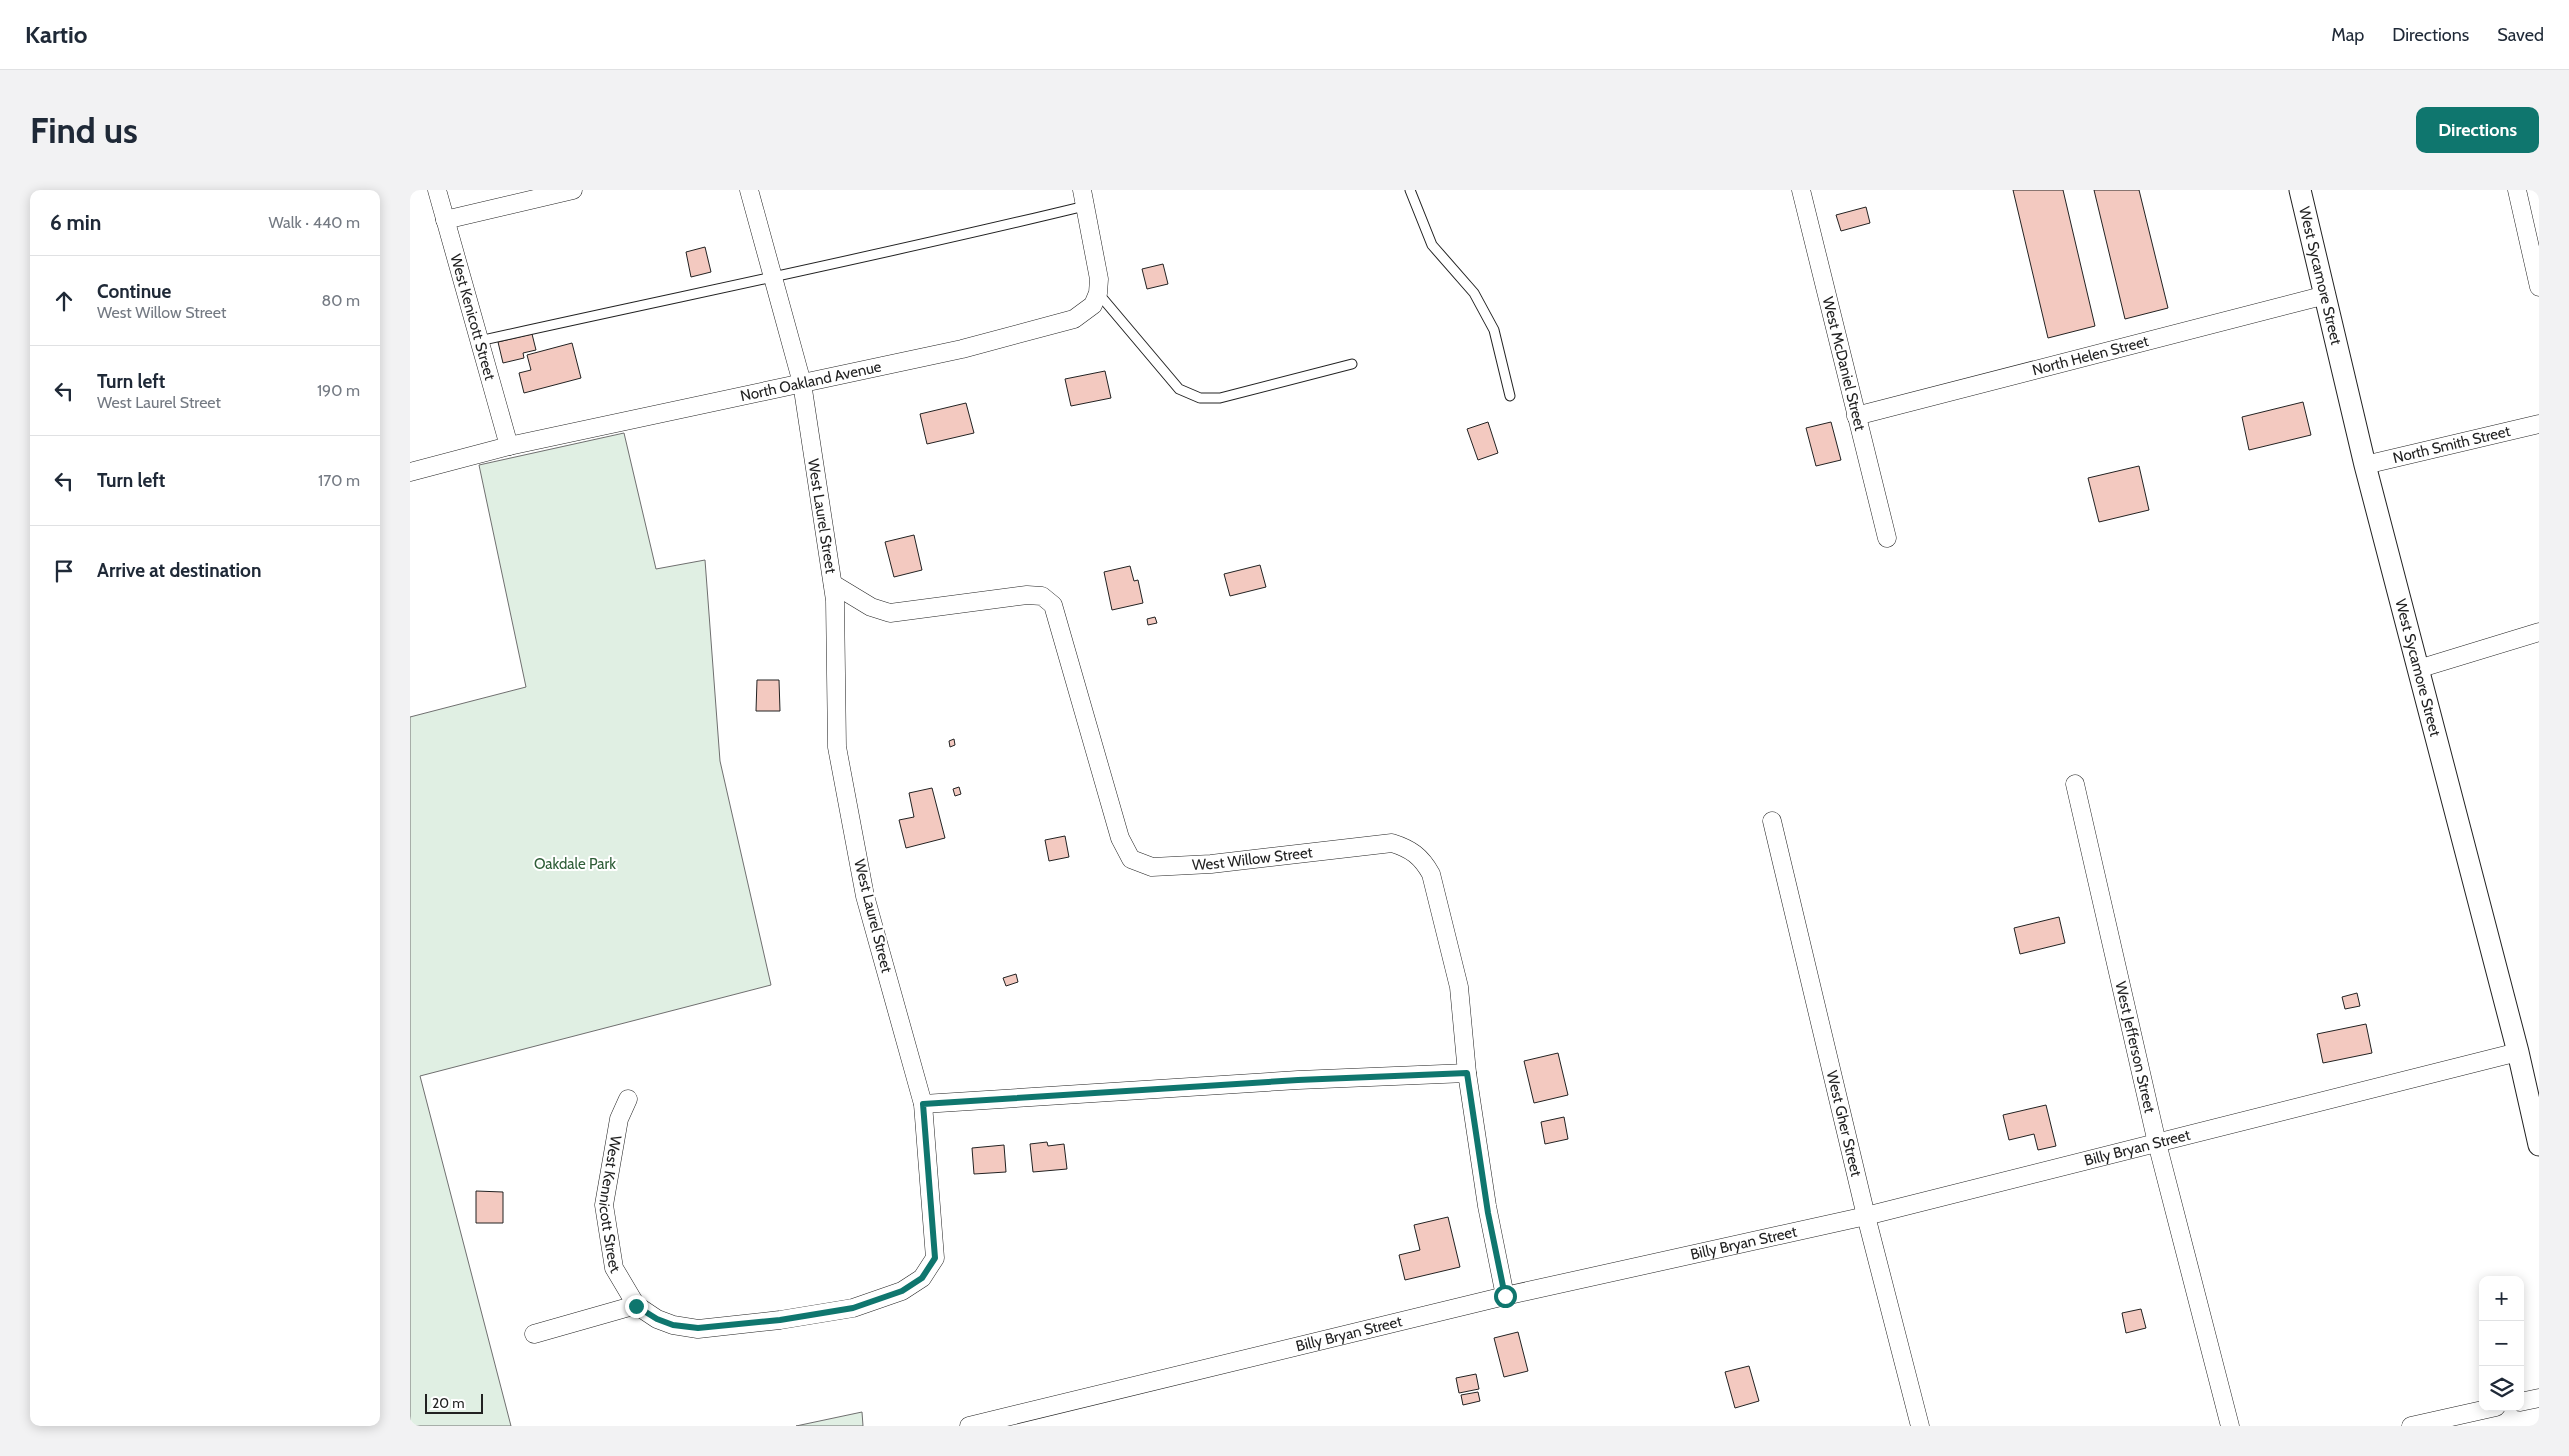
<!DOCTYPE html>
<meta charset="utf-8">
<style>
:root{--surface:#fff;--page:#f2f2f3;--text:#1f2937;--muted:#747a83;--line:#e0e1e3;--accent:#0f766e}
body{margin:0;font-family:Cabin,sans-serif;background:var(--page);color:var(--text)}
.controls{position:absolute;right:15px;bottom:15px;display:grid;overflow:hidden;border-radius:10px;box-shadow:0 2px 12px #0003}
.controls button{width:45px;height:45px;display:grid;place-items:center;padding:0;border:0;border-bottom:1px solid var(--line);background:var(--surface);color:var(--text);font:25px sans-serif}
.scale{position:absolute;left:15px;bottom:12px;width:58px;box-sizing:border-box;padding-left:5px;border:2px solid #222;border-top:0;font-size:14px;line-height:18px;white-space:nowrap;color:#222;-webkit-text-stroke:4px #fff;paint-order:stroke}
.stop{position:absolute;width:15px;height:15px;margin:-11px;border:4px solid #0f766e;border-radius:50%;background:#fff}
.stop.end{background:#0f766e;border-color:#fff;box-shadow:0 1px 5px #0008}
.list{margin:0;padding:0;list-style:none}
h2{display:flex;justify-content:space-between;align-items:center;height:65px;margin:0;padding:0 20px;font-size:21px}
h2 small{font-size:16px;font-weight:400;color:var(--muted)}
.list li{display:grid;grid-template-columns:32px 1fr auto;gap:15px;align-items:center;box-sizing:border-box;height:90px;padding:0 20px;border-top:1px solid var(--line)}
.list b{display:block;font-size:19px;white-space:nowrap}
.list p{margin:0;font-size:16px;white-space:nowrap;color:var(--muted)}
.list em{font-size:16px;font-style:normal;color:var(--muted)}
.icon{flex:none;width:28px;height:28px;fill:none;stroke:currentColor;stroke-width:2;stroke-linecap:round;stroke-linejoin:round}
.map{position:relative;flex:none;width:2129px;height:1236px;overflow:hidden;border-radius:10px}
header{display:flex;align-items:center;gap:30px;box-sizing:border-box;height:70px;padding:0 25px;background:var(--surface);border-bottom:1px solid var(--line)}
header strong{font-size:24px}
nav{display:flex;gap:28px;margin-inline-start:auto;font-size:18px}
.intro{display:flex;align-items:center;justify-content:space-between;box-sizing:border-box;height:120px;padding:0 30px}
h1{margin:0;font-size:35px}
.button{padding:12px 22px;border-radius:10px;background:var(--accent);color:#fff;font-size:18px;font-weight:700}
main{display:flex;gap:30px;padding:0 30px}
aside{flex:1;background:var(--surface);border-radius:10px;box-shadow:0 2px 12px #0003}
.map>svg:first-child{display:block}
.park{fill:#e0efe3;stroke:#6f6f6f}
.building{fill:#f3c9c0;stroke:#222}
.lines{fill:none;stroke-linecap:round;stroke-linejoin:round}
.service-casing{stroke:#222;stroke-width:11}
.minor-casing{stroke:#222;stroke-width:19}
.tertiary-casing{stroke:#222;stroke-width:23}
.service{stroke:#fff;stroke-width:9}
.minor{stroke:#fff;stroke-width:18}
.tertiary{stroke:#fff;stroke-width:21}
.route{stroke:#0f766e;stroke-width:6}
.labels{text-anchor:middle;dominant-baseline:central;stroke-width:4;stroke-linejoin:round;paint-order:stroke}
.street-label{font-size:15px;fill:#222;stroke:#fff}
.park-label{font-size:15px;fill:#2f5e38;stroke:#fff}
</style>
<header>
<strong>Kartio</strong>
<nav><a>Map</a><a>Directions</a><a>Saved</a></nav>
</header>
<div class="intro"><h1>Find us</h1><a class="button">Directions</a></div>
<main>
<aside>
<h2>6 min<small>Walk · 440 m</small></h2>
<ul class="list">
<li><svg class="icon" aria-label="ahead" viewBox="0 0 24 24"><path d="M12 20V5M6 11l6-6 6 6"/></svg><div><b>Continue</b><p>West Willow Street</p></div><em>80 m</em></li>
<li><svg class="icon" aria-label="left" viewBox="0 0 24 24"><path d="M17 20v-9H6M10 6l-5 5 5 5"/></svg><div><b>Turn left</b><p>West Laurel Street</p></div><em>190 m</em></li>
<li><svg class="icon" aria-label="left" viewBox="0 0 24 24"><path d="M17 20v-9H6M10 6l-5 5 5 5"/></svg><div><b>Turn left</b></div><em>170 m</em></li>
<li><svg class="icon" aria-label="arrive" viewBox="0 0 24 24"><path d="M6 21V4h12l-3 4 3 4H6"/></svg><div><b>Arrive at destination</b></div></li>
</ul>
</aside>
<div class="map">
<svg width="2129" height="1236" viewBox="0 0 2129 1236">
<rect width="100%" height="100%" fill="#fff"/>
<path class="park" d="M214 243 246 379 295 370 310 571 361 795 10 886 101 1236H0V527L116 497 69 275Z
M452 1222 453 1236H386Z"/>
<path class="building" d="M1603 0H1653L1685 136 1638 148Z
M1684 0H1729L1758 118 1715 129Z
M1456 17 1460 33 1431 41 1426 25Z
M295 57 301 82 281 87 276 62Z
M753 74 758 94 737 99 732 79Z
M122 144 126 160 113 163 114 168 93 173 88 152Z
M162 153 171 188 114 203 109 183 121 180 117 165Z
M695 181 701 208 661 216 655 189Z
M1893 212 1901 245 1839 260 1832 227Z
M556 213 564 243 517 254 510 224Z
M1078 232 1088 263 1068 270 1057 239Z
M1421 232 1431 270 1406 276 1396 238Z
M1729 276 1739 320 1689 332 1678 288Z
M504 345 512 380 484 387 475 352Z
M850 375 856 397 820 406 814 384Z
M720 376 724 391 728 390 733 413 702 420 694 382Z
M745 427 747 433 738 435 737 429Z
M347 490H369L370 521H346Z
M544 549 545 555 540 557 539 551Z
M549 597 551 604 545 606 543 599Z
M522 598 535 648 496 658 489 630 504 627 499 603Z
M655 646 659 667 639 671 635 650Z
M1649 727 1655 753 1610 764 1604 738Z
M606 784 608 792 596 796 593 788Z
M1947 803 1950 816 1935 819 1932 807Z
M1956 834 1962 863 1913 873 1907 844Z
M1148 863 1158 905 1124 913 1114 871Z
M1636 915 1646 956 1628 960 1624 944 1599 950 1593 925Z
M1154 927 1158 949 1135 954 1131 932Z
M637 952 638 956 654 954 657 979 623 982 620 954Z
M594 955 596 982 564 984 562 958Z
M66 1001 93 1002V1033H66Z
M1038 1027 1050 1077 995 1090 989 1065 1010 1060 1004 1035Z
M1731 1119 1736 1138 1716 1143 1712 1123Z
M1108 1142 1118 1181 1094 1187 1084 1148Z
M1339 1176 1349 1211 1325 1218 1315 1182Z
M1066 1184 1069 1199 1049 1203 1046 1188Z
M1068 1202 1070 1211 1053 1215 1051 1205Z"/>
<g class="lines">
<defs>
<path id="service" d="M1000 0 1022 55 1064 103 1084 140 1100 206
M688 103 769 199 790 208H810L942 174
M69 151C271 106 474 65 675 16"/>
<g id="minor">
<path id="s1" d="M27 0 99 256"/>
<path id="s2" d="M1391 0 1477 348"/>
<path d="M2107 0 2129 97"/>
<path d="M35 30 163 0"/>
<path id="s3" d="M1446 226 1916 105"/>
<path id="s4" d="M1955 275 2129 234"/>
<path id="s5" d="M0 282 99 256 552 159 664 129 683 115 688 103 689 89 672 0"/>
<path id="s6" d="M423 394 461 417 480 423 617 405 632 406 643 415 710 648 721 669 742 677 801 674 982 653C1001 659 1011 666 1021 684L1049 797 1057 883 1077 1016 1095 1106"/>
<path d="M2008 479 2129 442"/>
<path id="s7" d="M1665 594 1747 953 1820 1236"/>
<path id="s8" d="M1362 631 1456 1026 1510 1236"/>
<path id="s9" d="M218 909 209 929 194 1015 204 1078 226 1115"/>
<path d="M513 914 888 890 1057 883"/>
<path d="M124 1144 226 1115 247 1129 263 1135 288 1139 370 1130 443 1118 492 1101 512 1088 525 1068 513 914 455 706 427 557 425 410 392 193 339 0"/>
<path d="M2110 1212 2129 1208"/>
<path id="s10" d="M559 1236 1095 1106 1456 1026 2108 862"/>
<path d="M2001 1236 2086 1217"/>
</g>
<g id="tertiary">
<path id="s11" d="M1890 0 1955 275 2108 862 2129 955"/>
</g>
</defs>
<use href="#service" class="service-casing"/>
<use href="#minor" class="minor-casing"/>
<use href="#tertiary" class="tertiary-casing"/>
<use href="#service" class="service"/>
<use href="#minor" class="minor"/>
<use href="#tertiary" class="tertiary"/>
</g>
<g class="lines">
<path class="route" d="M226 1116 247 1129 263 1135 288 1138 370 1130 443 1118 492 1101 512 1088 525 1068 513 914 888 890 1057 883 1078 1023 1095 1106"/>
</g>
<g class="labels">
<g class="street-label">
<text stroke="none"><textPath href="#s11" startOffset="88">West Sycamore Street</textPath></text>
<text stroke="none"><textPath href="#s1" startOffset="132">West Kenicott Street</textPath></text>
<text stroke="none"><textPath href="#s3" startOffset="242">North Helen Street</textPath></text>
<text stroke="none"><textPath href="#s2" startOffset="179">West McDaniel Street</textPath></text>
<text stroke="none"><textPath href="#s5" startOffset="411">North Oakland Avenue</textPath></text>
<text stroke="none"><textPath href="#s4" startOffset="89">North Smith Street</textPath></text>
<text transform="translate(412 326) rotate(81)">West Laurel Street</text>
<text stroke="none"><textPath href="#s11" startOffset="492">West Sycamore Street</textPath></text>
<text stroke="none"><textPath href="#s6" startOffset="621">West Willow Street</textPath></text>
<text transform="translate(463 726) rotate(76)">West Laurel Street</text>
<text stroke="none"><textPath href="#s7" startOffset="270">West Jefferson Street</textPath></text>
<text stroke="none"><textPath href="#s8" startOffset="311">West Gher Street</textPath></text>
<text stroke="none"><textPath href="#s10" startOffset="1201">Billy Bryan Street</textPath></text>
<text stroke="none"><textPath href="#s9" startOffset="108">West Kennicott Street</textPath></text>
<text stroke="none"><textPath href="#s10" startOffset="796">Billy Bryan Street</textPath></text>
<text stroke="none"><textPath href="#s10" startOffset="391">Billy Bryan Street</textPath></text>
</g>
<g class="park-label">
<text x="165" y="674">Oakdale Park</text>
</g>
</g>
</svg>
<div class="controls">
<button>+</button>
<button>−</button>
<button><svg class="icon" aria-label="layers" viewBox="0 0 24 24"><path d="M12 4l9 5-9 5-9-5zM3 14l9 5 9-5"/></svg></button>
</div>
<div class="scale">20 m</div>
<div class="stop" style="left:1095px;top:1106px"></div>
<div class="stop end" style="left:226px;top:1116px"></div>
</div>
</main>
